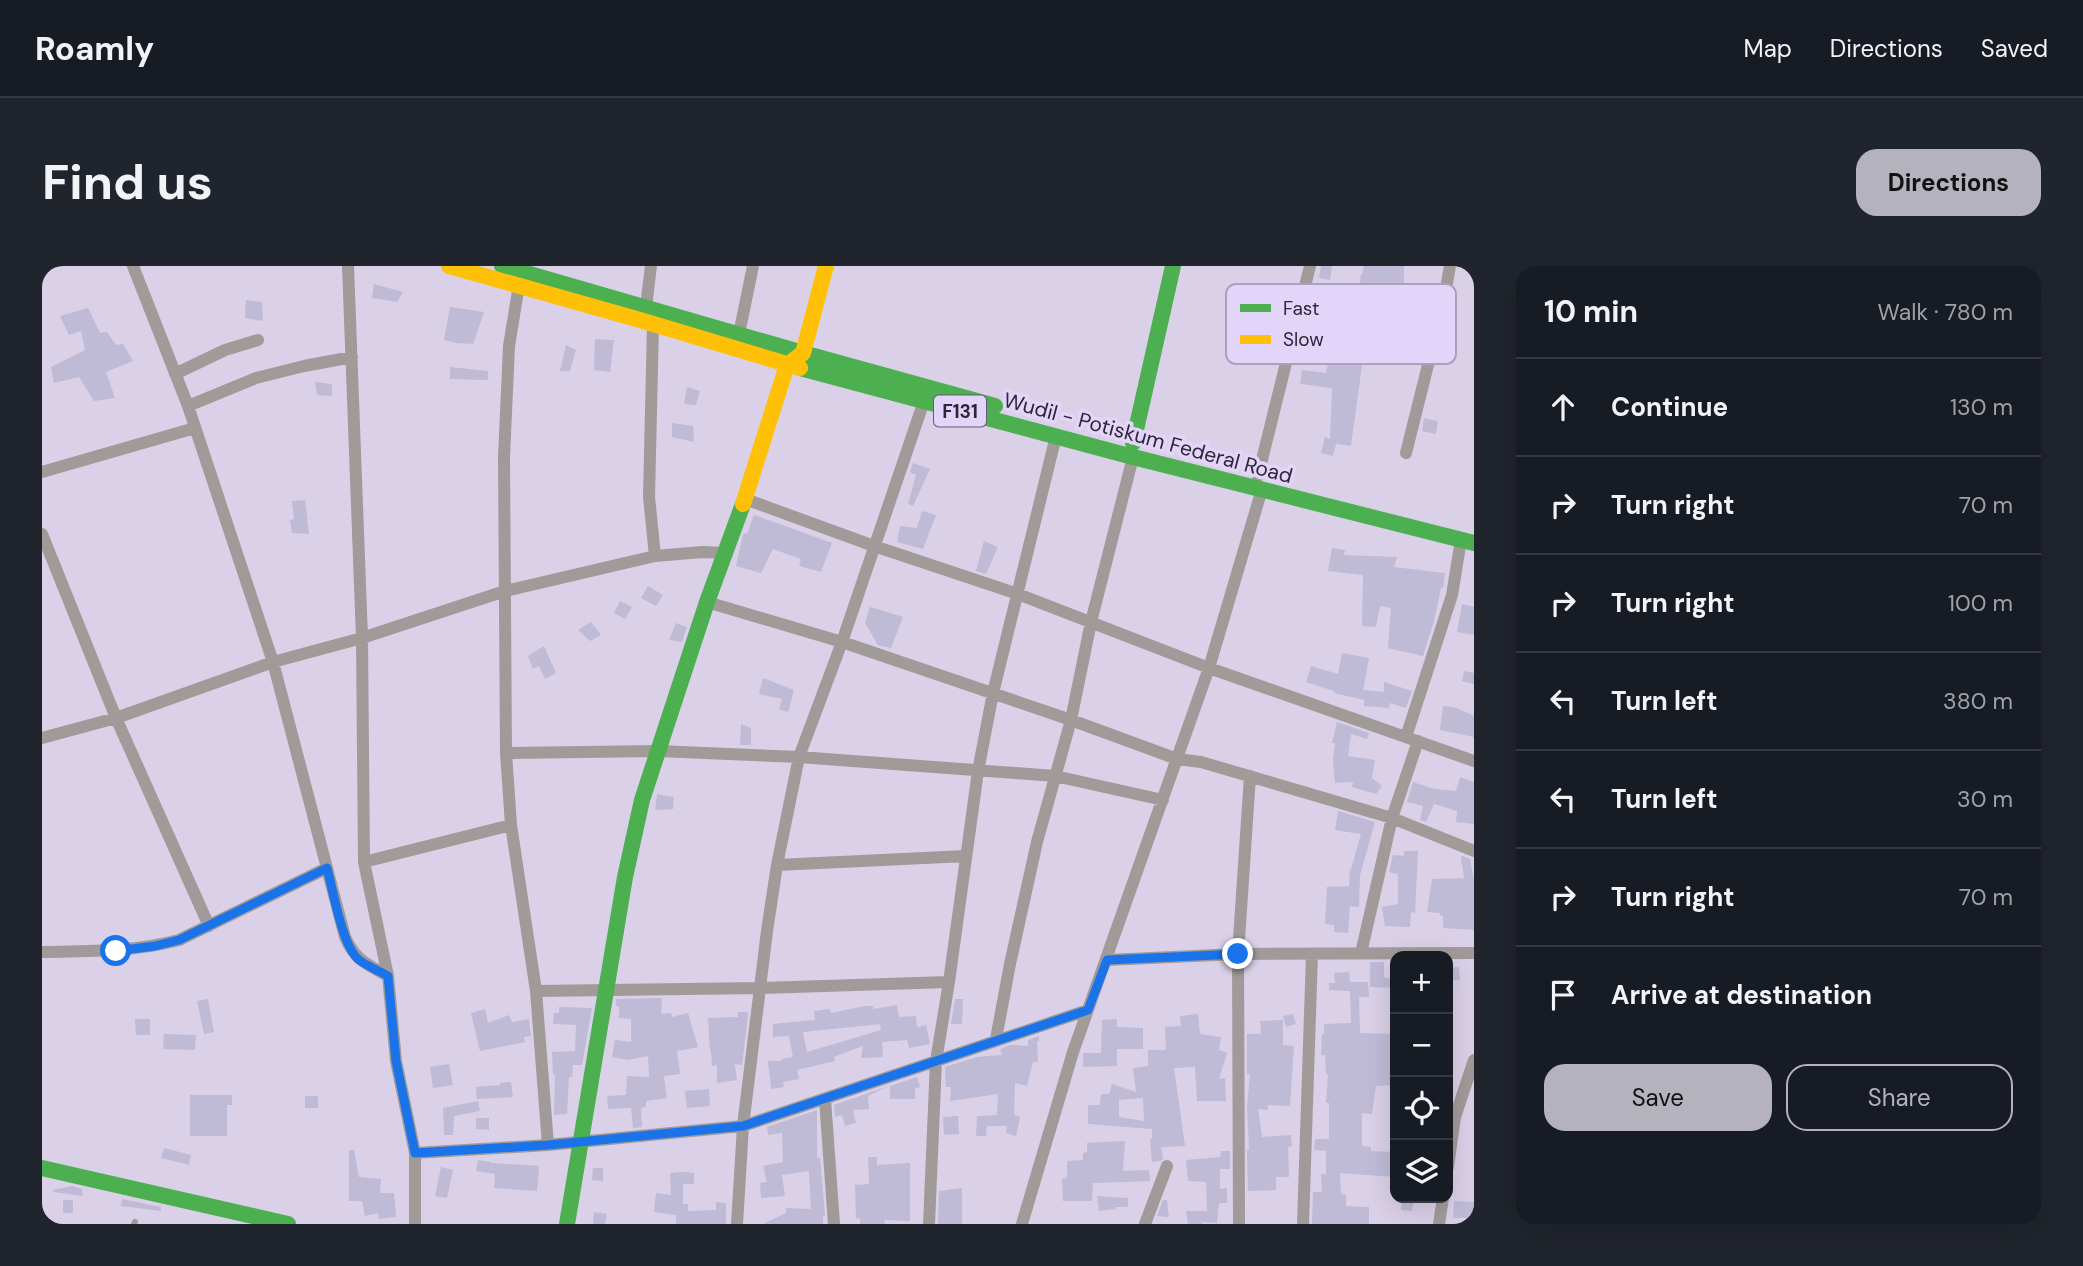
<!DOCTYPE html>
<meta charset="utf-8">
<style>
:root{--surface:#171b24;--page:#20242c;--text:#f1f3f6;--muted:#9ea1a6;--line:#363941;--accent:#b4b2bc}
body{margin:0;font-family:"DM Sans",sans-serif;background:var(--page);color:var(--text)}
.controls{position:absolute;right:21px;bottom:21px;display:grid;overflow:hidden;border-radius:14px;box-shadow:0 7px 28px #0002}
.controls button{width:63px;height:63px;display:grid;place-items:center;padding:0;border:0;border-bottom:2px solid var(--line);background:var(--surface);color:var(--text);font:35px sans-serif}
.stop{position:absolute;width:21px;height:21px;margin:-16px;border:5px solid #1a73e8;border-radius:50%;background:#fff}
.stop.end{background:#1a73e8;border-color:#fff;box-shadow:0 2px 7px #0008}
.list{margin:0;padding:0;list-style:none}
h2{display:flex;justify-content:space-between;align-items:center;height:91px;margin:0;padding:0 28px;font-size:30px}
h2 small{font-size:23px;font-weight:400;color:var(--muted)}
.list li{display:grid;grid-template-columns:46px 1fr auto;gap:21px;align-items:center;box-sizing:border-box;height:98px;padding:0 28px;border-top:2px solid var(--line)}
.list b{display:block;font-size:26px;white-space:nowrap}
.list em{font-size:23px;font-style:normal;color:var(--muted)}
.actions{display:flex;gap:14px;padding:21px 28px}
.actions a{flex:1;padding:16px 0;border:2px solid var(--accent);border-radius:21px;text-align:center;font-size:24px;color:var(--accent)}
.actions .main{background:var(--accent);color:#111}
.icon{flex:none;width:38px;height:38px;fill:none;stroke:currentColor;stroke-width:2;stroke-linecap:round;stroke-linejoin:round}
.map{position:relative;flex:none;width:1432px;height:958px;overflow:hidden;border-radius:21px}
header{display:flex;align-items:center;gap:42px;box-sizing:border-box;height:98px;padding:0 35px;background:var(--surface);border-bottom:2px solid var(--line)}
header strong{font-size:33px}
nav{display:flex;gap:38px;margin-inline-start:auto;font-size:24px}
.intro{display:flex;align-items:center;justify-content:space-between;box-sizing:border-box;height:168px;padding:0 42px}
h1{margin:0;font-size:49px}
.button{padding:18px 32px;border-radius:21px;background:var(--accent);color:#111;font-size:24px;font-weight:700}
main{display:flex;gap:42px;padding:0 42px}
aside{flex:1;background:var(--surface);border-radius:21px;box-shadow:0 7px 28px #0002}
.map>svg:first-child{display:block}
.building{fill:#bfbad6;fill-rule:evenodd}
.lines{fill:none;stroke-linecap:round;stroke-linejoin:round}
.lane{stroke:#a09a99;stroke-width:6}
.street{stroke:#a09a99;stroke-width:12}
.fast{stroke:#4caf50;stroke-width:16}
.slow{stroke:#ffc107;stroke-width:16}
.route{stroke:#1a73e8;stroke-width:9}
.labels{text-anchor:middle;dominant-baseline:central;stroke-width:7;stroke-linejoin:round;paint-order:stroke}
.shield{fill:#e3d5f9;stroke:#645a71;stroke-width:2}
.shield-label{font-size:19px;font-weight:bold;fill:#2d2637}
.street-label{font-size:21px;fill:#2d2637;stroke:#e3d5f9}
.key{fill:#e3d5f9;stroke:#aca0bf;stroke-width:2}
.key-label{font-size:19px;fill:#2d2637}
</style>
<header>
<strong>Roamly</strong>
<nav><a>Map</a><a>Directions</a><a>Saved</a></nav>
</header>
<div class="intro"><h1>Find us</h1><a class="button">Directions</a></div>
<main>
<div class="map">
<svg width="1432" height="958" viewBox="0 0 1432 958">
<rect width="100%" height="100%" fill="#dad0e8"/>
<path class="building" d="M1279 0H1290L1288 14 1277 12Z
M1322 0H1362V31L1375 34 1369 61 1337 54 1343 24 1317 22 1319 8 1320 9Z
M332 18 361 26 355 36 330 32Z
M204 34 220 36 221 55 203 52Z
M408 41 442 46 431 78 415 77 402 74Z
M46 42 58 67 65 66 74 79 81 78 91 95 64 106 73 132 52 135 37 111 12 117 9 101 43 84 39 65 27 69 18 50Z
M1277 47 1313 53 1306 90 1321 92 1309 180 1294 178 1291 190 1279 187 1283 171 1288 173 1290 122 1258 118 1260 104 1284 107 1288 88H1277L1278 70 1272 69Z
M553 73 572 74 568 106 552 104Z
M524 79 534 84 528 105H518Z
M408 101 446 105V114L408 113Z
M273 116 290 118V130L275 129Z
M645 121 658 125 654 139 642 138Z
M1382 152 1396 155 1394 168 1380 165Z
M630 157 651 160 652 176 630 171Z
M871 197 888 203 871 240 866 238 874 209 868 206Z
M263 234 267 268 250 267 248 254 252 253 250 235Z
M880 245 894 249 881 283 855 276 858 260 875 262Z
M712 249 790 277 779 306 757 300 759 293 731 283 719 307 694 300 700 273 702 267 705 268Z
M942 275 956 281 944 308 934 305Z
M1290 282 1303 284 1302 289 1355 291 1352 301 1403 307 1401 322H1399L1392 355 1381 390 1346 382 1349 342 1338 340 1334 361 1320 360 1321 309 1286 305Z
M606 320 621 329 614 340 599 332Z
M578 335 590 341 583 353 572 347Z
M1420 338 1432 341V369L1415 366Z
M828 341 861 351 849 382 836 379 823 357Z
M549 356 559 369 548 375 536 364Z
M634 357 645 361 640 376 627 374Z
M502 380 514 407 503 413 497 400 491 403 486 390Z
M1300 387 1327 392 1321 424 1342 426V416L1370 425 1364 442 1348 437 1347 442 1322 440V434L1292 427V425L1264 416 1269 400 1296 408Z
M1422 405 1432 407V418L1420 415Z
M721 412 752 424 746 446 737 443 740 433 717 428Z
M1401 440 1412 441 1432 450V471L1398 464Z
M1295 456 1327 467 1325 473 1309 468 1306 490 1333 494 1330 512 1340 520 1334 528 1310 521 1311 516 1293 517 1291 493 1293 477H1290Z
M699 458 709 462V479H698Z
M1418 511 1432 516V558L1414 556 1415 545 1392 538 1384 556 1378 554 1381 540 1365 536 1371 516 1392 523 1414 525Z
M615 528 632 531 631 543 613 544Z
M1296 545 1333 556 1318 609 1317 641 1308 640 1306 667 1292 666V659L1283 658 1285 621 1307 620 1308 603H1309L1319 568 1293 564Z
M1362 585H1376L1373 647 1369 646 1368 661 1343 660 1340 641 1356 638V608L1347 606 1351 589 1362 590Z
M1421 590 1428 593 1432 615V664L1401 662V650L1398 649V647L1385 646 1390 613 1422 612 1419 591Z
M1328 696H1342V711L1353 714V722L1328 721Z
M1417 701 1418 714 1406 715V702Z
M1307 706 1308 716H1326L1327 731H1317L1318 767 1353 768V777H1350L1349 797H1353V819L1334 820 1330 848 1320 847V880L1329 881V885L1351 886V897H1353V911L1298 907 1299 928 1304 929V940L1327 941V958H1270L1271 926H1280L1279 908H1284V885L1272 884 1273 873H1287V837H1284L1286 808H1284L1283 789H1279L1280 768H1282V758L1309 757 1308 725 1287 724V717H1293L1292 707Z
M620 732 619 748 629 747 630 751 646 747 656 781 635 785 638 808 622 810 625 832 604 835V841L599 842 600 861 591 862 589 842 566 843 565 830 584 829 585 810 607 811 606 790 586 794 570 791 573 774 589 776V753L577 752V740H574V733Z
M166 733 172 766 162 768 155 735Z
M913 733H921L920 758H909Z
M855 739 857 751 874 750 875 761 884 759 888 778 867 782 865 774 840 776 841 791 819 792 821 780 792 791 793 795 755 804 757 813 741 816 742 821 729 823 726 795H739V793L751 791 747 770 731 771V758L773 754 772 745 788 743 789 747 823 740H831V743ZM838 758 839 764 765 786 761 766Z
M517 741 550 742 540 799H531L530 811H527L525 848 512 849 513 808H511L510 786 533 785 534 759 511 758 512 747H517Z
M443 743 446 757 467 749 470 756 487 753 489 770 482 771 483 776 438 785 429 747Z
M696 746H706V749L700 799 693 798 695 814 675 817V799L670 800 669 785H668L666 752 696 751Z
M1156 748 1158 768 1179 771 1177 784 1185 787 1177 813 1183 812 1184 835H1155L1153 801 1132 802 1143 880 1119 881 1121 893 1118 895 1110 896 1108 873H1110V863L1046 858V839H1058L1059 828H1067L1070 818 1094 826 1091 802 1106 800V784H1124L1123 761 1139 760 1138 750ZM1101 832 1102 855 1077 851V834Z
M1251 748 1254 758 1244 761 1241 750Z
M93 753H108V769H94Z
M1075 753V761L1101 762V783H1075V800L1041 801V787H1059L1060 754Z
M1241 754V779L1252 780 1248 840 1226 839V844L1216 843 1220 871 1249 869 1250 880 1246 881 1247 911H1234V924L1206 925 1205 884H1207L1205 840 1208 808H1205V768H1219L1218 755Z
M122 768 154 769 153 784 121 783Z
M997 770V775H995L996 796H991L985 820 973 817 972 849 978 851 974 870 964 867 965 860H945L944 870H934L935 850 955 849 956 828 908 835 909 821H904L903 801 935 791 960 789 958 783 968 779 986 780V774Z
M407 798 411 819 391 822 388 801Z
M875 811 878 821 873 822V833H848V820Z
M469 816 471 831 435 833 434 821 458 819V817Z
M846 820 826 830 827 843 811 844 814 857 803 860 800 849 793 851 792 839Z
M667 823 668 840 645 842 643 825Z
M148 829H190V839H185V870H148Z
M263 830H276V842H263Z
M436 835 438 845 412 850 411 869H402L401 842Z
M775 844V892H778L783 950H781V958H721L744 947V942L769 943 767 905 740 909 743 930 719 932 718 917 725 916 721 900 741 896 740 867 726 869 725 861Z
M916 850 917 868 902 869 901 851Z
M434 852H447V864L434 863Z
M1083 875 1081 905 1107 904 1108 915 1051 917 1050 935H1021L1020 913 1025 912V895L1041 894V887L1045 886V877Z
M122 882 149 889 147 899 119 892Z
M307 884H312L317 911 339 913 338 927H352L354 951 337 953 336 947 323 950 320 935H307Z
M1179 885H1188V903H1178V923L1185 922V937H1177L1175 957 1160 956V958H1146L1144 945H1165L1164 916 1146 915 1144 894 1178 891Z
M826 891H835V899L868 897V955L842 954 843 958H818V952L814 953 813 919 827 918Z
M436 894 449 896V897L497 900 495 925 452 922 453 908 434 905Z
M399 901 411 904 405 932 393 930Z
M551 902H561V915L550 914Z
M640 906 652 907V918H641V938H646V945L674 944V936L684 937V958H634V949L612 946 614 927 629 929 628 907Z
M30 920 40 923 41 930 11 926V924Z
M920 922V958H896L897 925Z
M1055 930 1086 932V941H1073L1074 943 1057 945Z
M1360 932 1372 933 1370 945 1359 944Z
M80 933 119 941V945L79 940Z
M21 934H31V947H21Z
M1121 934H1125L1127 951 1115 950Z
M1412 935 1432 936V952H1411Z
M552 946 565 948 563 958H551Z"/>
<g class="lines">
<path class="lane" d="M92 958 93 956"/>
<path class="street" d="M91 0 146 140 231 396 303 671C313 694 325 698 346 710
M306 0 320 372 322 596 346 710 354 795 373 887V958
M477 19 467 80 462 191 464 487 469 559 494 725 506 879
M604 41 609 0
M611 58 607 231 613 290
M697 68 711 0
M133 108 183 84 216 74
M146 140 214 112 262 100 310 91
M1364 187 1401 39 1408 0
M0 206 153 162
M1216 210 1268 0
M703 233 832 280 976 328 1167 402 1432 495
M0 268 74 452 167 660
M665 336 800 376 1029 454 1135 493 1159 496 1350 552 1432 585
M1364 471 1410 329 1419 274
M0 472 74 452 231 396 320 372 463 325 613 290 660 286 683 287
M464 487 616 485 757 491 1013 510 1121 534
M322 596 469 559
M735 599 924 590
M0 686C46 685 92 686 137 674L285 602
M1319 687 1350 552 1376 475
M1065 694 1196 688 1432 687
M494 725 718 722 907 716
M954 773 968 698 995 576 1029 454 1049 356 1091 191
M783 833 792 958
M373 887 506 879 701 860 1046 744
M1406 901 1413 851 1432 794
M695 958 701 860 725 665 735 599 757 491 800 376 882 135
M887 958 894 795 907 716 936 505 951 427 1014 170
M980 958 1031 786 1167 402 1220 223
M1103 958 1125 900
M1197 958 1196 688 1208 510
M1261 958 1270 688
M1397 958 1401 932"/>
<path class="fast" d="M460 0 761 87 953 140
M758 102 1091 191 1432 277
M1091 177 1131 0
M0 902 246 958
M525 958 583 611 600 534 665 336 701 238"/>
<path class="slow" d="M407 0 598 54 758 102
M701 238 745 99 761 87 784 0"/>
</g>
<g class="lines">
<path class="route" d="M74 685 113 680 137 674 285 602C291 624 300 680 317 694 325 700 337 705 346 710L354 795 373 887 506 879 701 860 1046 744 1065 694 1196 688"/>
</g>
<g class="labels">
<rect class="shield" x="892" y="129.5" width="52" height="31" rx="5"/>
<g class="shield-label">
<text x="918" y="145">F131</text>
</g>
<g class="street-label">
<text transform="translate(1106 172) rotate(15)">Wudil - Potiskum Federal Road</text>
</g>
</g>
<rect x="1184" y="18" width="230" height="80" rx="10" class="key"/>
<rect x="1198" y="38" width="31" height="8" fill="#4caf50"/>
<rect x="1198" y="69" width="31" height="9" fill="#ffc107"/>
<g class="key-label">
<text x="1241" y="49">Fast</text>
<text x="1241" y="80">Slow</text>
</g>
</svg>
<div class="controls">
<button>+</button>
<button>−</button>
<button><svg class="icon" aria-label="locate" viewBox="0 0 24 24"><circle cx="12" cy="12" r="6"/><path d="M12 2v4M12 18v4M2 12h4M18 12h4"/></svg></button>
<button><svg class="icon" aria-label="layers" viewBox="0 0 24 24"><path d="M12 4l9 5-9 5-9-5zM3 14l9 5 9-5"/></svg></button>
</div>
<div class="stop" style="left:74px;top:685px"></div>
<div class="stop end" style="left:1196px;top:688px"></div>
</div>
<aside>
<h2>10 min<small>Walk · 780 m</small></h2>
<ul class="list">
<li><svg class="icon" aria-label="ahead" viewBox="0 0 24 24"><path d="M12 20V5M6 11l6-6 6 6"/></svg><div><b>Continue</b></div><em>130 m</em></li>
<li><svg class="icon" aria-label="right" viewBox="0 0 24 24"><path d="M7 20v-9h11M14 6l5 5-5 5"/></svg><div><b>Turn right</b></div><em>70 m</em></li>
<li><svg class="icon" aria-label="right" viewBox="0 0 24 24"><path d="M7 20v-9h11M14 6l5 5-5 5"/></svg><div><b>Turn right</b></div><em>100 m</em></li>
<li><svg class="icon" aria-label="left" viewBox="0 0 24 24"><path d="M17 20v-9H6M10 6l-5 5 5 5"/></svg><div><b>Turn left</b></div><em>380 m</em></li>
<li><svg class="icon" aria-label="left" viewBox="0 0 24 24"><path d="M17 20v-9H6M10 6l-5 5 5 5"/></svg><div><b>Turn left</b></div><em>30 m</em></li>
<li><svg class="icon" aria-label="right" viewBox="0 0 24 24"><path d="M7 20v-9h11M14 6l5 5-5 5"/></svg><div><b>Turn right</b></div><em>70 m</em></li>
<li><svg class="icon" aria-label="arrive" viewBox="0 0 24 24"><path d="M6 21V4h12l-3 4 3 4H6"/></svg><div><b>Arrive at destination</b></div></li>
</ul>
<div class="actions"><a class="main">Save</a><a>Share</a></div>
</aside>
</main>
